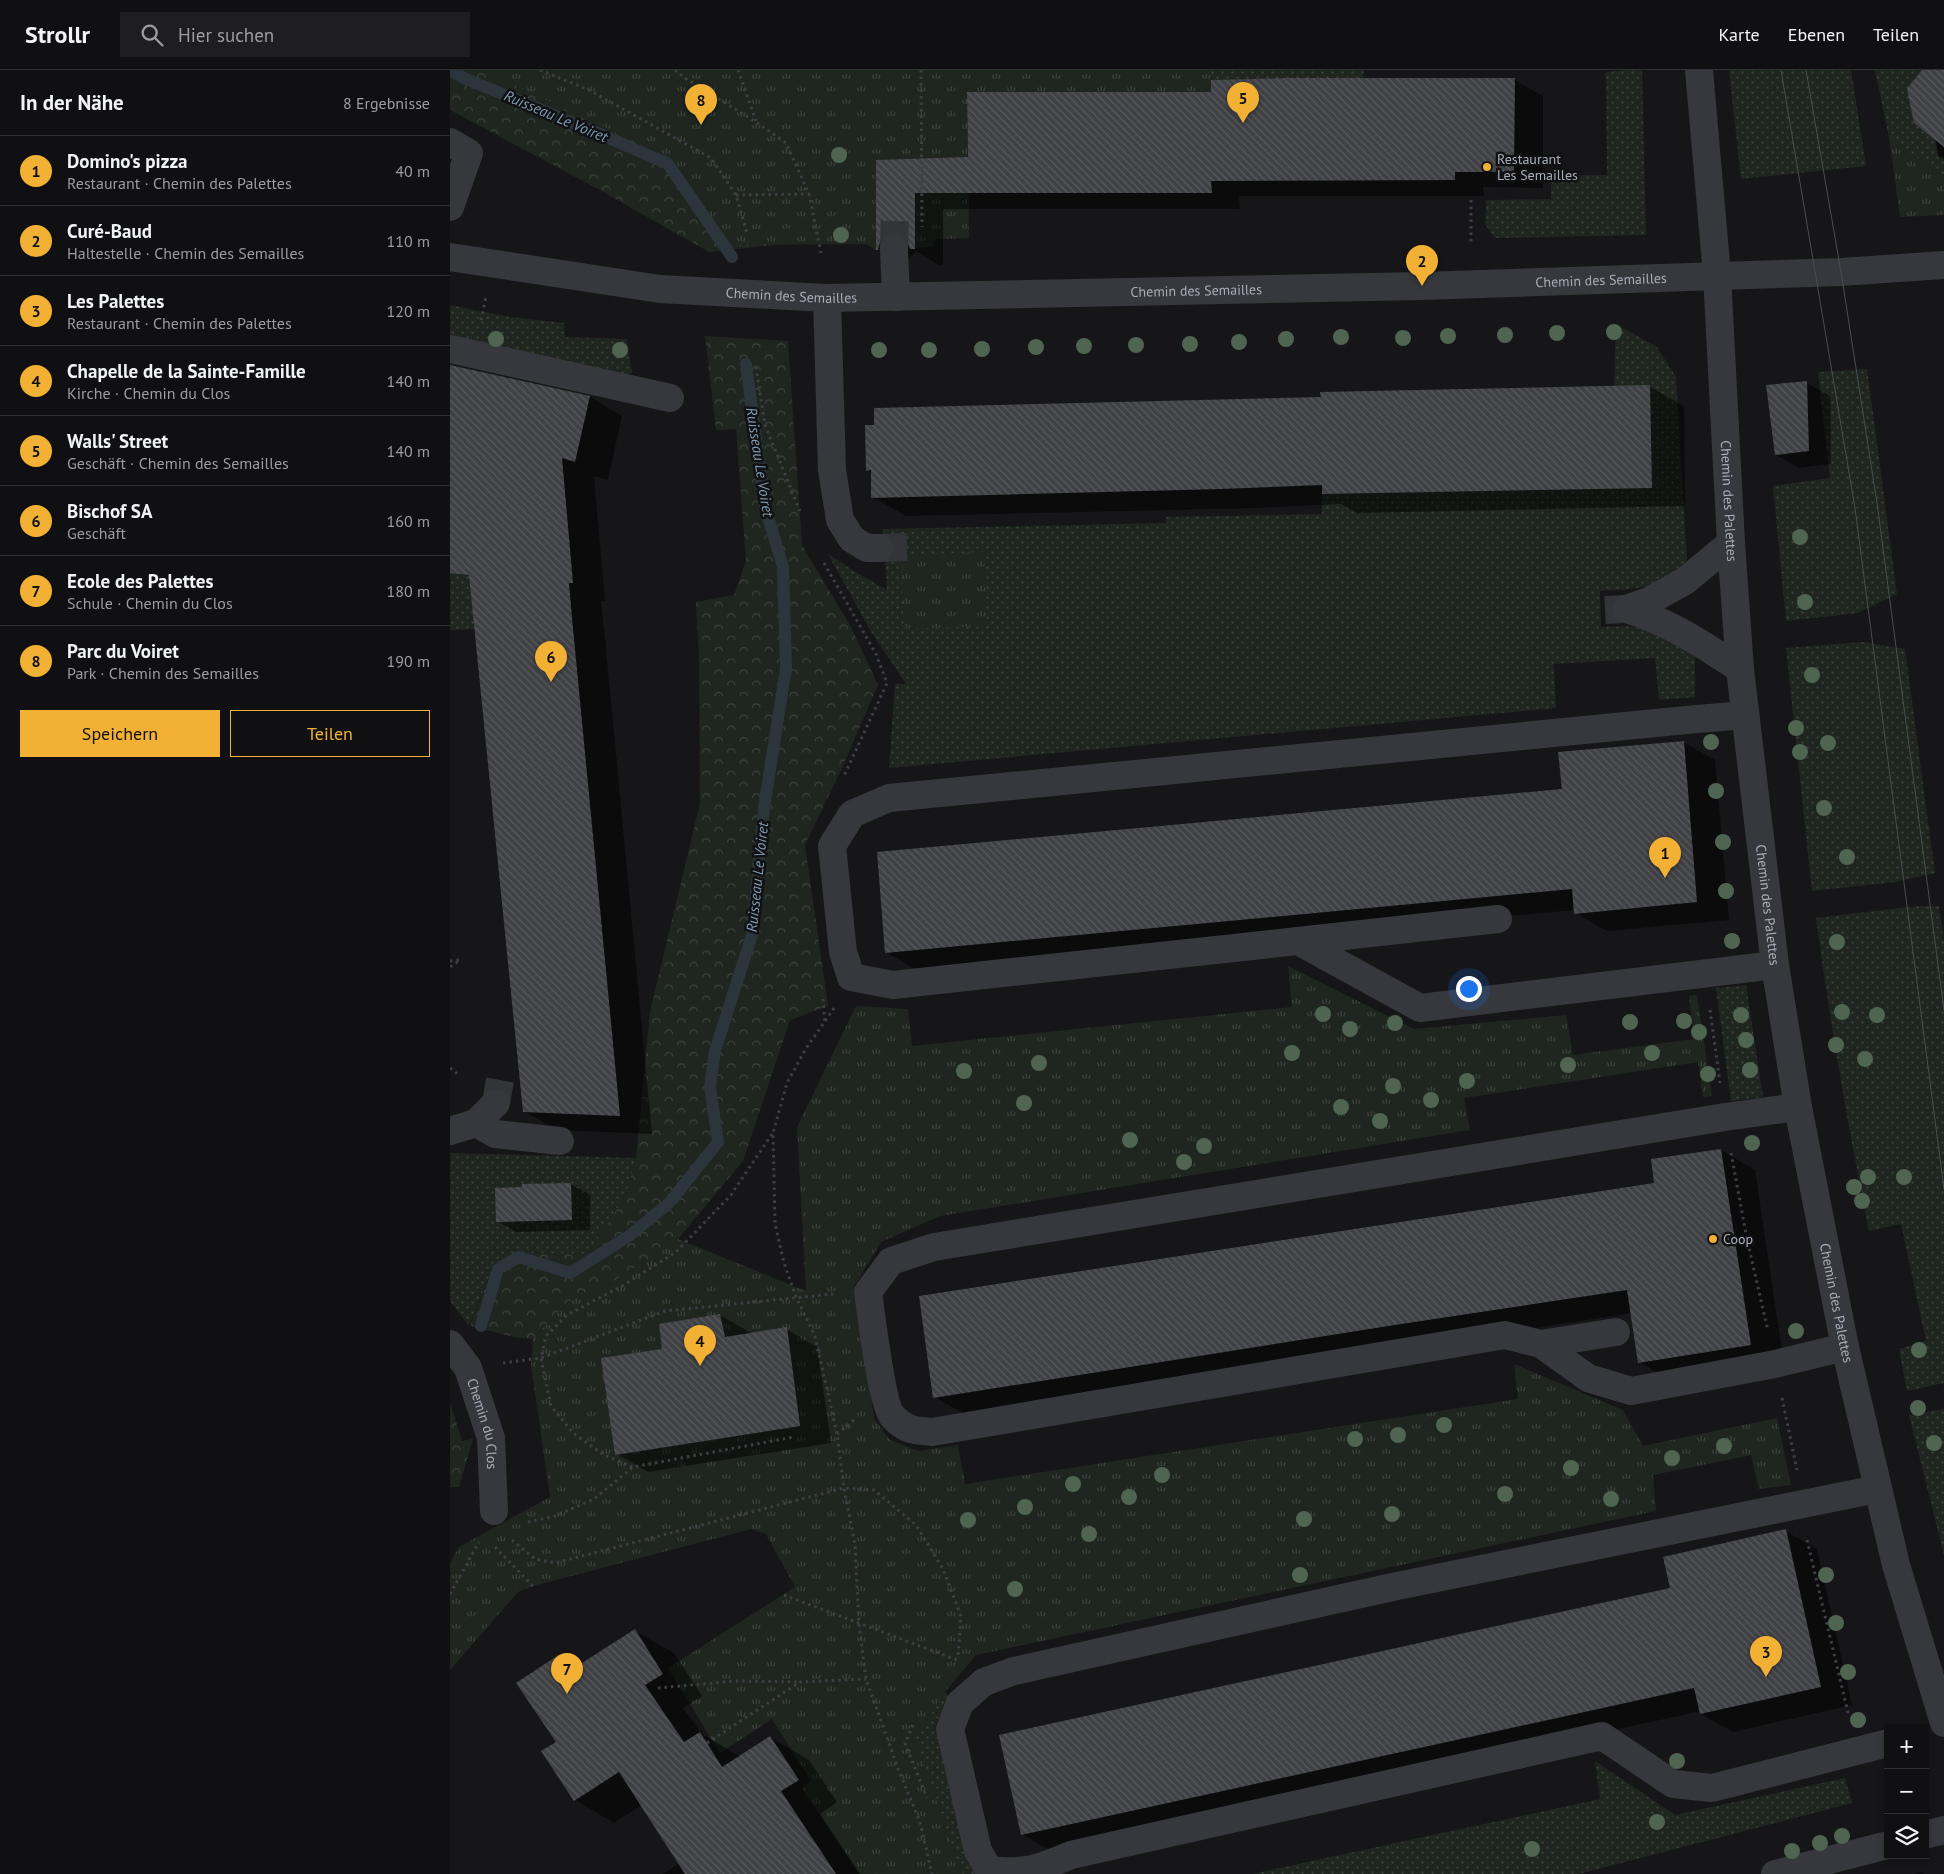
<!DOCTYPE html>
<html lang="de">
<meta charset="utf-8">
<style>
:root{--surface:#101012;--page:#1e1e20;--text:#f1f3f6;--muted:#9c9d9f;--line:#303032;--accent:#f2b134}
body{margin:0;font-family:"PT Sans",sans-serif;background:var(--page);color:var(--text)}
.controls{position:absolute;right:15px;bottom:15px;display:grid;overflow:hidden;border-radius:0px;box-shadow:0 2px 8px #0003}
.controls button{width:45px;height:45px;display:grid;place-items:center;padding:0;border:0;border-bottom:1px solid var(--line);background:var(--surface);color:var(--text);font:25px sans-serif}
.you{position:absolute;left:1018px;top:918px;width:18px;height:18px;margin:-12px;border:4px solid #fff;border-radius:50%;background:#1a73e8;box-shadow:0 0 0 8px #1a73e833}
.badge{display:grid;place-items:center;width:32px;height:32px;border-radius:50%;background:var(--accent);color:#111;font-size:16px;font-weight:700}
.pin{position:absolute;translate:-50% -41px;filter:drop-shadow(0 1px 2px #0008)}
.pin::after{content:'';position:absolute;top:26px;width:18px;height:15px;background:inherit;clip-path:polygon(0 0,100% 0,50% 100%)}
.list{margin:0;padding:0;list-style:none}
h2{display:flex;justify-content:space-between;align-items:center;height:65px;margin:0;padding:0 20px;font-size:21px}
h2 small{font-size:16px;font-weight:400;color:var(--muted)}
.list li{display:grid;grid-template-columns:32px 1fr auto;gap:15px;align-items:center;box-sizing:border-box;height:70px;padding:0 20px;border-top:1px solid var(--line)}
.list b{display:block;font-size:19px;white-space:nowrap}
.list p{margin:0;font-size:16px;white-space:nowrap;color:var(--muted)}
.list em{font-size:16px;font-style:normal;color:var(--muted)}
.actions{display:flex;gap:10px;padding:15px 20px}
.actions a{flex:1;padding:11px 0;border:1px solid var(--accent);border-radius:0px;text-align:center;font-size:18px;color:var(--accent)}
.actions .main{background:var(--accent);color:#111}
.icon{flex:none;width:28px;height:28px;fill:none;stroke:currentColor;stroke-width:2;stroke-linecap:round;stroke-linejoin:round}
.map{position:relative;flex:none;width:1494px;height:1804px;overflow:hidden}
header{display:flex;align-items:center;gap:30px;box-sizing:border-box;height:70px;padding:0 25px;background:var(--surface);border-bottom:1px solid var(--line)}
header strong{font-size:24px}
nav{display:flex;gap:28px;margin-inline-start:auto;font-size:18px}
.search{width:350px;height:45px;background:var(--page);display:flex;align-items:center;gap:12px;box-sizing:border-box;padding:0 18px;border-radius:0px;color:var(--muted);font-size:19px}
main{display:flex}
aside{flex:1;background:var(--surface)}
.map>svg:first-child{display:block}
.grass{fill:url(#grass-dots)}
.forest{fill:url(#forest-crowns)}
.park{fill:url(#park-tufts)}
.shadow{fill:#0007}
.lines{fill:none;stroke-linecap:round;stroke-linejoin:round}
.stream{stroke:#2c353c;stroke-width:12}
.building{fill:url(#building-back-hatch)}
.minor-tunnel{stroke:#333438;stroke-width:28;stroke-dasharray:28 14;stroke-linecap:butt}
.path{stroke:#3d3f44;stroke-width:3;stroke-dasharray:2.5 4;stroke-linecap:butt}
.minor{stroke:#37383d;stroke-width:28}
.tram{stroke:#4a4c52;stroke-width:1}
.tree{fill:#506452}
.poi-dot{fill:#f2b134;stroke:#111113;stroke-width:2}
.labels{text-anchor:middle;dominant-baseline:central;stroke-width:5;stroke-linejoin:round;paint-order:stroke}
.poi-label{font-size:14px;fill:#a8adb8;stroke:#111113;text-anchor:start}
.street-label{font-size:14px;fill:#a8adb8;stroke:#111113}
.water-label{font-size:15px;font-style:italic;fill:#7f9bb3;stroke:#111113}
</style>
<header>
<strong>Strollr</strong>
<div class="search"><svg class="icon" aria-label="search" viewBox="0 0 24 24"><circle cx="10" cy="10" r="6"/><path d="M15 15l6 6"/></svg>Hier suchen</div>
<nav><a>Karte</a><a>Ebenen</a><a>Teilen</a></nav>
</header>
<main>
<aside>
<h2>In der Nähe<small>8 Ergebnisse</small></h2>
<ul class="list">
<li><span class="badge">1</span><div><b>Domino's pizza</b><p>Restaurant · Chemin des Palettes</p></div><em>40 m</em></li>
<li><span class="badge">2</span><div><b>Curé-Baud</b><p>Haltestelle · Chemin des Semailles</p></div><em>110 m</em></li>
<li><span class="badge">3</span><div><b>Les Palettes</b><p>Restaurant · Chemin des Palettes</p></div><em>120 m</em></li>
<li><span class="badge">4</span><div><b>Chapelle de la Sainte-Famille</b><p>Kirche · Chemin du Clos</p></div><em>140 m</em></li>
<li><span class="badge">5</span><div><b>Walls' Street</b><p>Geschäft · Chemin des Semailles</p></div><em>140 m</em></li>
<li><span class="badge">6</span><div><b>Bischof SA</b><p>Geschäft</p></div><em>160 m</em></li>
<li><span class="badge">7</span><div><b>Ecole des Palettes</b><p>Schule · Chemin du Clos</p></div><em>180 m</em></li>
<li><span class="badge">8</span><div><b>Parc du Voiret</b><p>Park · Chemin des Semailles</p></div><em>190 m</em></li>
</ul>
<div class="actions"><a class="main">Speichern</a><a>Teilen</a></div>
</aside>
<div class="map">
<svg width="1494" height="1804" viewBox="0 0 1494 1804">
<defs>
<pattern id="grass-dots" width="8" height="8" patternUnits="userSpaceOnUse" patternTransform="scale(1.25)"><rect width="8" height="8" fill="#1e261f"/><path d="M2 2h.1M6 6h.1" fill="none" stroke="#3c433d" stroke-width="1.8" stroke-linecap="round"/></pattern>
<pattern id="forest-crowns" width="20" height="18" patternUnits="userSpaceOnUse" patternTransform="scale(1.25)"><rect width="20" height="18" fill="#1e261f"/><path d="M2 6a3 3 0 1 1 6 0M12 15a3 3 0 1 1 6 0" fill="none" stroke="#3c433d"/></pattern>
<pattern id="park-tufts" width="24" height="20" patternUnits="userSpaceOnUse" patternTransform="scale(1.25)"><rect width="24" height="20" fill="#1e261f"/><path d="M3 7l-1-3M5 7V3M7 7l1-3M15 17l-1-3M17 17v-4M19 17l1-3" fill="none" stroke="#3c433d"/></pattern>
<pattern id="building-back-hatch" width="6" height="6" patternUnits="userSpaceOnUse" patternTransform="scale(1.25)"><rect width="6" height="6" fill="#404145"/><path d="M-1 5l2 2M0 0l6 6M5-1l2 2" fill="none" stroke="#595a5e"/></pattern>
</defs>
<rect width="100%" height="100%" fill="#161618"/>
<path class="grass" d="M761 0H914L913 9 761 10Z
M1176 0H1192L1196 165 1045 168 1035 154 1036 130 1101 129V105H1157L1156 2Z
M1279 0H1401L1416 96 1291 109Z
M1425 0H1472L1488 87 1494 86V107L1439 67Z
M0 235 60 247 114 253 115 267 177 269 182 302 176 307 0 265Z
M1166 254 1207 277 1226 307 1237 490C1214 519 1184 519 1150 521L1151 557 1177 556 1200 559 1245 583V627L1209 630 1205 588 1104 594 1106 638 439 698 445 614H456L420 560 378 484 407 503 437 520 433 459 716 453V447L872 444V424L1202 417 1200 316H1164Z
M1417 299 1447 524 1408 543 1336 551 1323 416 1380 408 1368 302Z
M0 395 29 402 25 559 0 560Z
M1413 572 1455 579 1485 803 1445 812 1362 821 1336 578Z
M1468 836H1489L1494 871V1313L1457 1321 1449 1279 1476 1271 1451 1154 1419 1161C1398 1057 1380 953 1366 848Z
M1296 915 1313 1027 1281 1031 1266 918Z
M0 1083 186 1088 176 1125 138 1184 66 1183 44 1195 19 1256 0 1231Z
M1494 1339V1485L1459 1345Z
M495 1622 499 1626 485 1656 518 1792 526 1804H509L465 1668Z
M1145 1691 1225 1745 1395 1708 1402 1733 1129 1804H802L1150 1729Z"/>
<path class="forest" d="M0 0H205L361 171 259 182 148 119 0 40Z
M255 266 338 271 352 475 401 557 428 615 392 698 355 775 378 936 340 950 293 1091 228 1169 160 1214 118 1232 83 1269 64 1267 20 1256 44 1195 66 1183 138 1184 176 1125 186 1088 200 942 250 733 249 588 246 532 284 525 296 490 286 359 266 360Z
M0 1332 12 1371 23 1369 9 1417H0Z"/>
<path class="park" d="M33 0H761V22H517L519 168 486 169 482 177 426 180 416 174 278 175 221 88Z
M1439 67 1494 107V145L1450 147Z
M534 482 537 556 454 559 451 485Z
M838 896 964 959 1116 945 1123 985 1244 969 1239 926 1247 925 1262 1026 1253 1027 1248 992 1014 1028 1020 1060 490 1146 431 1172 404 1217 424 1348 440 1370 469 1381 508 1375 515 1414 1068 1329 1064 1294 1173 1340 1193 1376 1327 1348 1341 1415 1309 1419 1301 1385 1203 1405 1206 1441 526 1585 495 1622 465 1668 501 1773 513 1804H409L352 1718 361 1711 322 1649 270 1683 218 1598 345 1517 316 1464 301 1459 83 1516 68 1522 0 1600V1493L9 1477 100 1427 81 1295 83 1269 118 1232 160 1214 228 1169 356 1221 347 1057 406 936 458 939 462 976 842 937Z"/>
<path class="shadow" d="M1473 0H1494V89L1489 86Z
M1065 10 1093 26V118L1033 117 1034 126H789L790 139H493V195H489L466 181 458 189 456 195 428 179 427 91 520 88 762 23Z
M0 296 140 327 172 346 158 410 144 406 155 531H151L155 568 202 1064 107 1060 74 1041 11 408 0 406Z
M1357 313 1380 326 1381 394 1349 398 1326 385Z
M1200 317 1234 336 1235 436 907 443 891 434 806 438 456 446 422 427V403L417 400Z
M1233 672 1265 690 1279 850 1157 861 1125 843V840L468 901 436 882 1113 720Z
M1271 1080 1305 1100 1334 1294 1223 1312 1189 1292 1182 1243 518 1346 485 1327 1205 1114Z
M121 1114 140 1125V1160L66 1162 47 1151Z
M270 1245 301 1263 336 1259 367 1277 381 1373 198 1402 167 1384 214 1280Z
M1335 1461 1367 1479 1402 1635 1283 1662 1251 1644V1641L604 1783 572 1764 1222 1519Z
M185 1561 224 1583 252 1626 233 1638 252 1664 289 1686 320 1667 359 1690 387 1732 370 1744 410 1804H213L230 1793 192 1735 164 1753 125 1730 108 1672 110 1586 129 1597Z
M1471 1802 1475 1804H1463Z"/>
<g class="lines">
<path class="stream" d="M0 0 16 9 150 64 218 94 282 187
M31 1256 48 1199 69 1187 120 1203 179 1166 220 1132 268 1072 260 1017 265 981 302 865 314 738 336 598 333 497 315 437 296 294"/>
</g>
<path class="building" d="M1472 0H1494V77L1464 53 1457 19Z
M837 8H1065L1064 102H1005V110L761 111 762 123H465V179H460L457 170 451 165 444 163 435 166 430 172 428 180H426V90L518 87 517 22H761V10Z
M0 295 140 326 125 392 112 388 123 513H119L122 548 170 1046 73 1042 19 505 0 503Z
M1357 311 1359 381 1325 385 1316 315Z
M1200 315 1202 418 872 424V415L771 419 421 428V400L416 401 415 355H424V338L871 327 870 322Z
M1234 671 1247 832 1124 844 1122 819 435 883 427 782 1112 719 1108 682Z
M1271 1079 1301 1275 1188 1293 1177 1220 951 1254 483 1328 469 1226 1204 1113 1201 1089Z
M121 1113 122 1150 46 1152 45 1118 72 1117V1114Z
M270 1244 275 1267 337 1257 350 1356 165 1385 151 1288 212 1279 209 1254Z
M1336 1459 1371 1617 1250 1644 1244 1618 571 1765 549 1665 1220 1518 1213 1487Z
M185 1559 213 1604 195 1615 234 1672 250 1662 272 1697 320 1666 349 1710 331 1721 386 1804H235L169 1702 124 1731 91 1681 106 1672 66 1613 110 1584 121 1600Z"/>
<g class="lines">
<path class="minor-tunnel" d="M444 179 445 142
M429 478 457 477
M1155 540 1176 539
M46 1033 50 1010"/>
<path class="path" d="M90 0 139 20 261 88 286 125 297 163
M225 0 235 8 306 52 336 73 359 124 371 183
M288 0 306 51
M471 0 472 157
M286 125 359 124
M1021 130V173
M31 250 36 227
M306 297 315 355 350 441
M374 493 426 584 437 613 393 708
M0 891 10 890 0 897
M373 929 375 953
M384 938 355 980 337 1013 323 1063 325 1154 334 1193 346 1227 365 1266 387 1364 394 1418 405 1475 409 1554 416 1609 449 1701 470 1752 482 1804
M1260 940 1270 1013
M0 998 10 1006
M322 1064 281 1125 226 1182 172 1216 117 1245 96 1266 91 1288 215 1241 383 1224
M1281 1083 1297 1169 1318 1261
M53 1293 91 1288 101 1336 123 1363 154 1385 183 1397
M1332 1328 1347 1400
M387 1364 404 1350
M78 1452 105 1446 144 1429 183 1397 344 1367
M62 1470 85 1489 105 1493 394 1418 424 1420 466 1455 493 1499 511 1546 508 1586
M1357 1470 1399 1647
M45 1477 83 1516
M0 1524 29 1472
M334 1525 507 1590
M208 1618 286 1611 349 1612
M463 1655 455 1673 477 1728
M257 1673 350 1612 416 1609"/>
<g class="minor">
<path id="s1" d="M1249 0 1267 205 1281 473 1290 599 1325 895 1348 1037 1395 1277 1446 1495 1494 1653"/>
<path d="M0 72 19 83 0 137"/>
<path d="M444 179 446 227"/>
<path id="s2" d="M0 187 210 219 377 228 972 216 1391 202 1494 195"/>
<path d="M377 228 382 400 390 450 402 469 417 478H429"/>
<path d="M0 279 220 328"/>
<path d="M1176 539C1218 551 1254 575 1290 599"/>
<path d="M1176 539 1199 531 1235 511 1281 473"/>
<path d="M1295 645 1247 649 439 728 402 744 382 776 393 882 401 907 443 915 848 871 970 938 1325 895"/>
<path d="M848 871 1048 849"/>
<path d="M1348 1037 1275 1047 484 1177 441 1191 418 1222C421 1243 432 1336 443 1347 457 1361 464 1360 482 1362L1055 1265 1091 1274 1138 1308 1181 1321 1325 1294 1395 1277"/>
<path d="M26 1053 45 1064 110 1071"/>
<path d="M0 1061 26 1053 46 1033"/>
<path id="s3" d="M0 1274 18 1298 41 1368 44 1441"/>
<path d="M1091 1274 1166 1262"/>
<path d="M1427 1419 947 1516 564 1601 534 1612 510 1633 500 1659 528 1781 539 1800C577 1804 587 1799 621 1785L1152 1666 1223 1714 1262 1718 1438 1673"/>
<path d="M1475 1765 1494 1760"/>
<path d="M1325 1804 1438 1775"/>
</g>
<path class="tram" d="M1331 0 1405 438 1494 1119
M1356 0 1391 202 1427 433 1494 940"/>
</g>
<g class="tree">
<circle cx="389" cy="85" r="8"/>
<circle cx="391" cy="165" r="8"/>
<circle cx="1164" cy="262" r="8"/>
<circle cx="1107" cy="263" r="8"/>
<circle cx="1055" cy="265" r="8"/>
<circle cx="998" cy="266" r="8"/>
<circle cx="891" cy="267" r="8"/>
<circle cx="953" cy="268" r="8"/>
<circle cx="46" cy="269" r="8"/>
<circle cx="836" cy="269" r="8"/>
<circle cx="789" cy="272" r="8"/>
<circle cx="740" cy="274" r="8"/>
<circle cx="686" cy="275" r="8"/>
<circle cx="634" cy="276" r="8"/>
<circle cx="586" cy="277" r="8"/>
<circle cx="532" cy="279" r="8"/>
<circle cx="170" cy="280" r="8"/>
<circle cx="429" cy="280" r="8"/>
<circle cx="479" cy="280" r="8"/>
<circle cx="1350" cy="467" r="8"/>
<circle cx="1355" cy="532" r="8"/>
<circle cx="1362" cy="605" r="8"/>
<circle cx="1346" cy="658" r="8"/>
<circle cx="1261" cy="672" r="8"/>
<circle cx="1378" cy="673" r="8"/>
<circle cx="1350" cy="682" r="8"/>
<circle cx="1266" cy="721" r="8"/>
<circle cx="1374" cy="738" r="8"/>
<circle cx="1273" cy="772" r="8"/>
<circle cx="1397" cy="787" r="8"/>
<circle cx="1276" cy="821" r="8"/>
<circle cx="1282" cy="871" r="8"/>
<circle cx="1387" cy="872" r="8"/>
<circle cx="1392" cy="942" r="8"/>
<circle cx="873" cy="944" r="8"/>
<circle cx="1291" cy="945" r="8"/>
<circle cx="1427" cy="945" r="8"/>
<circle cx="1234" cy="951" r="8"/>
<circle cx="1180" cy="952" r="8"/>
<circle cx="945" cy="953" r="8"/>
<circle cx="900" cy="959" r="8"/>
<circle cx="1249" cy="962" r="8"/>
<circle cx="1296" cy="970" r="8"/>
<circle cx="1386" cy="975" r="8"/>
<circle cx="842" cy="983" r="8"/>
<circle cx="1202" cy="983" r="8"/>
<circle cx="1415" cy="989" r="8"/>
<circle cx="589" cy="993" r="8"/>
<circle cx="1118" cy="995" r="8"/>
<circle cx="1300" cy="1000" r="8"/>
<circle cx="514" cy="1001" r="8"/>
<circle cx="1258" cy="1004" r="8"/>
<circle cx="1017" cy="1011" r="8"/>
<circle cx="943" cy="1016" r="8"/>
<circle cx="981" cy="1030" r="8"/>
<circle cx="574" cy="1033" r="8"/>
<circle cx="891" cy="1037" r="8"/>
<circle cx="930" cy="1051" r="8"/>
<circle cx="680" cy="1070" r="8"/>
<circle cx="1302" cy="1073" r="8"/>
<circle cx="754" cy="1076" r="8"/>
<circle cx="734" cy="1092" r="8"/>
<circle cx="1418" cy="1107" r="8"/>
<circle cx="1454" cy="1107" r="8"/>
<circle cx="1404" cy="1117" r="8"/>
<circle cx="1412" cy="1131" r="8"/>
<circle cx="1346" cy="1261" r="8"/>
<circle cx="1469" cy="1280" r="8"/>
<circle cx="1468" cy="1338" r="8"/>
<circle cx="994" cy="1355" r="8"/>
<circle cx="948" cy="1365" r="8"/>
<circle cx="905" cy="1369" r="8"/>
<circle cx="1484" cy="1373" r="8"/>
<circle cx="1274" cy="1376" r="8"/>
<circle cx="1222" cy="1388" r="8"/>
<circle cx="1121" cy="1398" r="8"/>
<circle cx="712" cy="1405" r="8"/>
<circle cx="623" cy="1414" r="8"/>
<circle cx="1055" cy="1424" r="8"/>
<circle cx="679" cy="1427" r="8"/>
<circle cx="1161" cy="1429" r="8"/>
<circle cx="575" cy="1437" r="8"/>
<circle cx="942" cy="1444" r="8"/>
<circle cx="854" cy="1449" r="8"/>
<circle cx="518" cy="1450" r="8"/>
<circle cx="639" cy="1464" r="8"/>
<circle cx="850" cy="1505" r="8"/>
<circle cx="1376" cy="1505" r="8"/>
<circle cx="565" cy="1519" r="8"/>
<circle cx="1386" cy="1553" r="8"/>
<circle cx="1398" cy="1602" r="8"/>
<circle cx="1408" cy="1650" r="8"/>
<circle cx="1227" cy="1691" r="8"/>
<circle cx="1207" cy="1752" r="8"/>
<circle cx="1392" cy="1766" r="8"/>
<circle cx="1370" cy="1773" r="8"/>
<circle cx="1082" cy="1779" r="8"/>
<circle cx="1342" cy="1781" r="8"/>
</g>
<g class="poi-dot">
<circle cx="1037" cy="97" r="5"/>
<circle cx="1263" cy="1169" r="5"/>
</g>
<g class="labels">
<g class="poi-label">
<text x="1047" y="89">Restaurant<tspan x="1047" dy="16">Les Semailles</tspan></text>
<text x="1273" y="1169">Coop</text>
</g>
<g class="street-label">
<text stroke="none"><textPath href="#s2" startOffset="1154">Chemin des Semailles</textPath></text>
<text stroke="none"><textPath href="#s2" startOffset="749">Chemin des Semailles</textPath></text>
<text stroke="none"><textPath href="#s2" startOffset="344">Chemin des Semailles</textPath></text>
<text stroke="none"><textPath href="#s1" startOffset="432">Chemin des Palettes</textPath></text>
<text stroke="none"><textPath href="#s1" startOffset="838">Chemin des Palettes</textPath></text>
<text stroke="none"><textPath href="#s1" startOffset="1242">Chemin des Palettes</textPath></text>
<text stroke="none"><textPath href="#s3" startOffset="88">Chemin du Clos</textPath></text>
</g>
<g class="water-label">
<text transform="translate(106 46) rotate(23)">Ruisseau Le Voiret</text>
<text transform="translate(310 392) rotate(81)">Ruisseau Le Voiret</text>
<text transform="translate(307 807) rotate(-84)">Ruisseau Le Voiret</text>
</g>
</g>
</svg>
<div class="controls">
<button>+</button>
<button>−</button>
<button><svg class="icon" aria-label="layers" viewBox="0 0 24 24"><path d="M12 4l9 5-9 5-9-5zM3 14l9 5 9-5"/></svg></button>
</div>
<div class="you"></div>
<div class="pin badge" style="left:1215px;top:808px">1</div>
<div class="pin badge" style="left:972px;top:216px">2</div>
<div class="pin badge" style="left:1316px;top:1607px">3</div>
<div class="pin badge" style="left:250px;top:1296px">4</div>
<div class="pin badge" style="left:793px;top:53px">5</div>
<div class="pin badge" style="left:101px;top:612px">6</div>
<div class="pin badge" style="left:117px;top:1624px">7</div>
<div class="pin badge" style="left:251px;top:55px">8</div>
</div>
</main>
